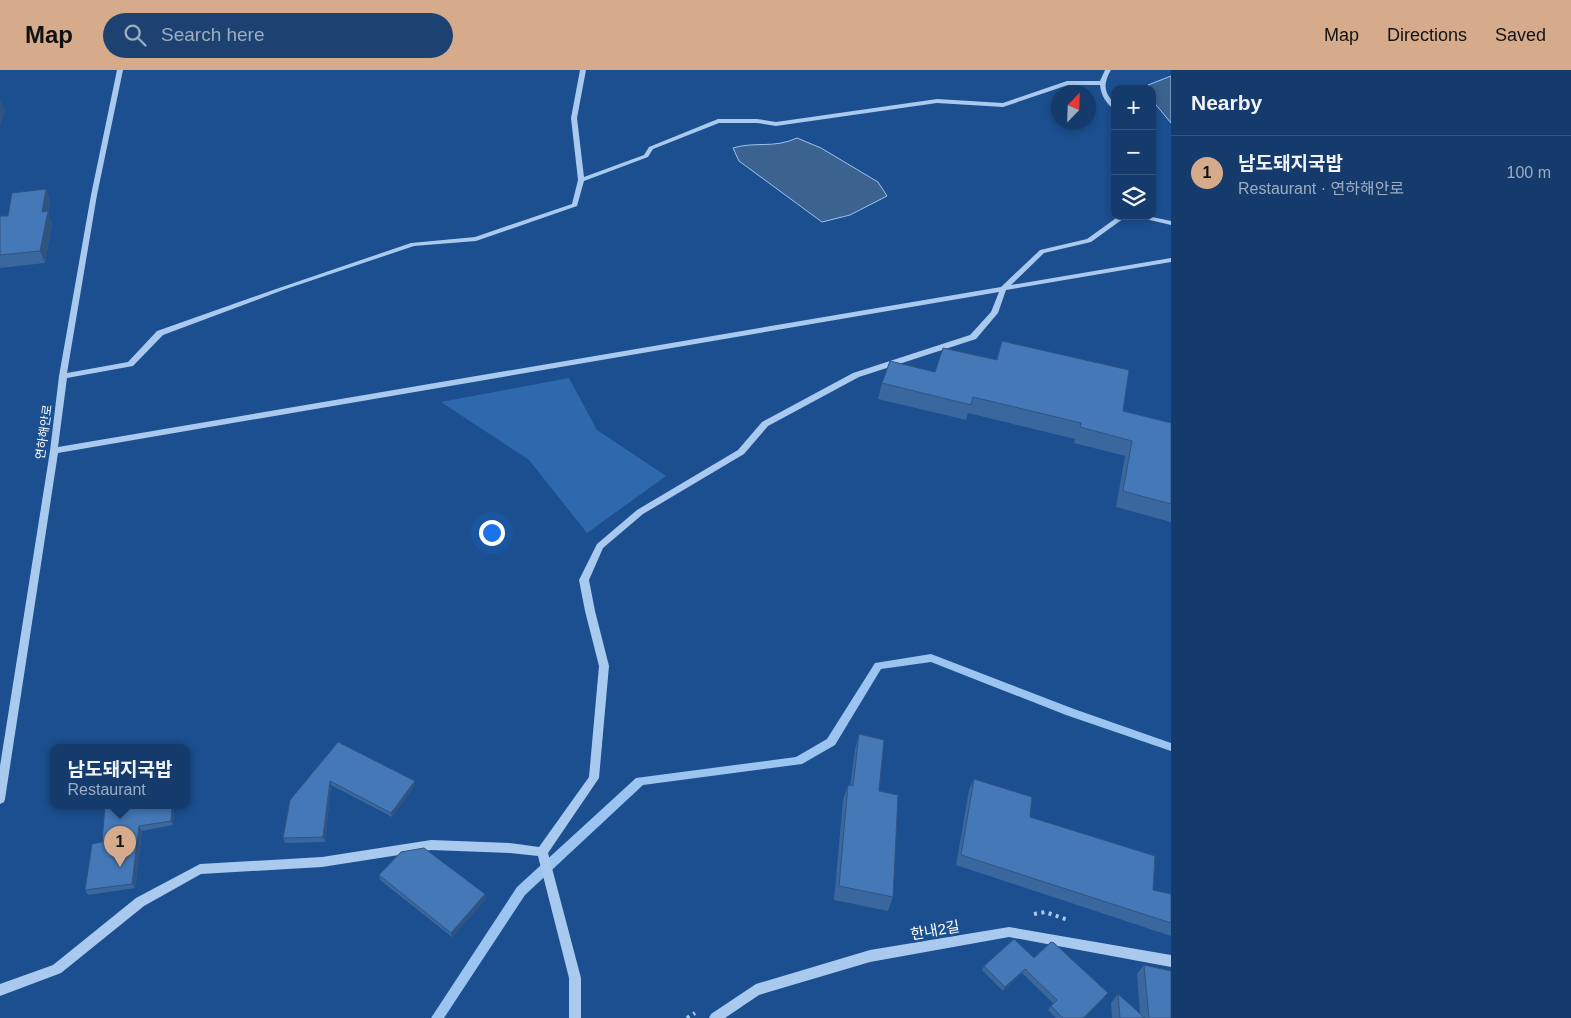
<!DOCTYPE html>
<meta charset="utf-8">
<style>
:root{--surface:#143b6b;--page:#1d4271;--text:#f1f3f6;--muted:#9dadc1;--line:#33557e;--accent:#d6ab8b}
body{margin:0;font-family:Helvetica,"Noto Sans KR",sans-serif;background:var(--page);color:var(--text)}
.controls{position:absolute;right:15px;top:15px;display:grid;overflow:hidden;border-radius:10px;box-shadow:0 2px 8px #0003}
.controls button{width:45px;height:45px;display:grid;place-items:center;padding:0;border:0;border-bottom:1px solid var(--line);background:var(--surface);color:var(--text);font:25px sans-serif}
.compass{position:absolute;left:1051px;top:15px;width:45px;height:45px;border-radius:50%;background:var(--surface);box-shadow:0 2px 8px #0003;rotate:23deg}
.you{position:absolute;left:491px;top:462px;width:18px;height:18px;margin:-12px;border:4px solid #fff;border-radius:50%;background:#1a73e8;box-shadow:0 0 0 8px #1a73e833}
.badge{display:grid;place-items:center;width:32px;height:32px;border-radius:50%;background:var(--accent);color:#111;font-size:16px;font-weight:700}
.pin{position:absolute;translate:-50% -41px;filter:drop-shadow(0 1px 2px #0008)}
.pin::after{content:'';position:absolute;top:26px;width:18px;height:15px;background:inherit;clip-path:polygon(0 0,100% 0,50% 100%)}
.popup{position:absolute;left:50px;top:674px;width:140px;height:65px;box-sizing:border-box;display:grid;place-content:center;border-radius:10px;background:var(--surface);filter:drop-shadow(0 1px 4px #0005);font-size:16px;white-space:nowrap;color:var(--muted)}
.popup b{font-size:19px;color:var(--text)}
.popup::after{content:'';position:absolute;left:50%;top:100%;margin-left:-10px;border:10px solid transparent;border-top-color:var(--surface)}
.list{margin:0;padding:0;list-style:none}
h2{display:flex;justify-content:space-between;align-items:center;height:65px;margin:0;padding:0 20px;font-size:21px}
h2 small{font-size:16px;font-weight:400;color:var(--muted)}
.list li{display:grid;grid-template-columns:32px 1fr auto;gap:15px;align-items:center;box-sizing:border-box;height:75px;padding:0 20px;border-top:1px solid var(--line)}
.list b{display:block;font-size:19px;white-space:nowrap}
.list p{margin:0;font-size:16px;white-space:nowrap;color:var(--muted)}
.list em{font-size:16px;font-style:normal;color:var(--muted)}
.icon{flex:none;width:28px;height:28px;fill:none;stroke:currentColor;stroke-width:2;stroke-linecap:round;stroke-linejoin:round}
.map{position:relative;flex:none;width:1171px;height:948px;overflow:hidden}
header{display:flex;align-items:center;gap:30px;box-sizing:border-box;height:70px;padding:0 25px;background:var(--accent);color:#111}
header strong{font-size:24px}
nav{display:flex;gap:28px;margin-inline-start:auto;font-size:18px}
.search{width:350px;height:45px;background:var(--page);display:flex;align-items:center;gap:12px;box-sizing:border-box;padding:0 18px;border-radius:28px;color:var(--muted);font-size:19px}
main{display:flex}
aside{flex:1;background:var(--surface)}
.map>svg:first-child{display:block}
.green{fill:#2e69ad}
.water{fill:#3c6290;stroke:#9cc4f0}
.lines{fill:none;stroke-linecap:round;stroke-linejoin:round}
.stream{fill:#9cc4f0;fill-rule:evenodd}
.path{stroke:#a9c9ee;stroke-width:4;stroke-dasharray:3 4.5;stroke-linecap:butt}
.minor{fill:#a9c9ee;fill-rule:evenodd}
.wall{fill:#3a679d}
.shaded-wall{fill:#305480}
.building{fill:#4478b7;stroke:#305480}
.labels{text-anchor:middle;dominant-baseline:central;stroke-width:5;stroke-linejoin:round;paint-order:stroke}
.street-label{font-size:12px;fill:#fff;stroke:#1b4f8f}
.near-street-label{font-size:15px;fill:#fff;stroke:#1b4f8f}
</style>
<header>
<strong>Map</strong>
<div class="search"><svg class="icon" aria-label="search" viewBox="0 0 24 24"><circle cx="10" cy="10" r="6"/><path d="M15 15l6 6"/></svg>Search here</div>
<nav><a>Map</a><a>Directions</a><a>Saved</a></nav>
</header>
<main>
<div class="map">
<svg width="1171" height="948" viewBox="0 0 1171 948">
<rect width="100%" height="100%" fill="#1b4f8f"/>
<path class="green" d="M569 308 597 360 666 406 587 463 529 390 441 332Z"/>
<path class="water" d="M1171 6V53L1152 30V19H1149L1148 15Z
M797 68 821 78 878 112 887 126 850 145 822 152 739 91 733 78C756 71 773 79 797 68Z"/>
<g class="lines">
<path class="stream" d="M931 584 1074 639 1171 673V681L1066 645 931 592 881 599 835 675 802 694 643 715 525 825 444 948H431L517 817 636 708 796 687 827 669 875 593Z"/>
<path class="path" d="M1034 844 1045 842 1068 850
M687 948 695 943"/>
<path class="minor" d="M117 0H123L97 125 67 303 128 292 157 261 279 218 411 173 475 167 572 134 578 110 571 48 580 0H586L577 48 584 107 644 85 649 77 718 49H757L776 52 937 29 1003 33 1067 11H1100L1105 0H1111C1105 10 1103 19 1110 28 1113 33 1115 34 1115 40 1106 34 1101 25 1100 15H1068L1003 37 937 33 776 56 757 53H719L653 79 648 87 584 111 577 136 476 171 414 176 283 220 163 265 133 296 67 308 58 377 1001 217 1040 180 1087 169 1119 146H1127L1091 172 1044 183 1011 215 1171 188V192L1006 220 998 243 976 269 859 307 768 356 744 384 643 444 603 478 589 510 595 541 609 596 599 708 548 783 581 908V948H569V908L538 786 510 783 431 780 322 797 201 804 144 836 61 903 0 926V914L53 895 136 828 200 794 322 787 431 770 510 773 539 777 589 707 599 596 585 541 579 510 597 474 637 440 738 380 762 352 853 303 970 265 991 242 999 222 58 383 5 729 4 732 0 734V696L50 381 59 306 91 125Z
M1133 146H1147L1171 151V155Z
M1009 857 1171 885V897L1009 867 870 892 759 925 725 948H709L711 944 756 914 870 880Z"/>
</g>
<path class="wall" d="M46 119 50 131 48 144 52 154 45 193 0 198V146H8Z
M1002 271 1123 341 1171 353V452L1116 437 1125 386 1074 373 1075 369 968 343 966 350 878 329 882 313 996 290Z
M859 664 879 721 893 827 888 841 834 830 843 730 848 715 850 716 855 680Z
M338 672 415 711V715L392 747 331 715 325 772 285 773 283 768Z
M974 709 1030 747 1153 820 1171 824V866L956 795 969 720Z
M174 736 173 755 142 761 135 818 88 825 85 820 102 772Z
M379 805 485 824 486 829 452 867 380 810Z
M1034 888 1105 927 1084 948H1056L1048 940 1053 933 1022 903 1003 921 982 900 984 896Z
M1144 895 1171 948H1112L1111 933 1118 924 1140 944 1137 904Z"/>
<path class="shaded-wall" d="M0 29 5 41 0 57Z
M46 119 50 131 48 144 52 154 45 193 40 181 42 142Z
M330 711 331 715 325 772 323 767Z
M415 711V715L392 747 391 743Z
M172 736H174L173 755 171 751Z
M139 756 142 761 135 818 132 814Z
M485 824 486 829 452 867 451 863Z
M1025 899 1022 903 1003 921 1005 917Z"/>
<path class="building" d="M46 119 42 142 48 141 40 181 0 185V146H8L12 123Z
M1002 271 1129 300 1123 341 1171 353V434L1123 421 1132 371 1080 357 1081 353 973 327 971 335 882 313 890 291 935 302 943 278 997 290Z
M859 664 884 670 879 721 898 725 893 827 839 816 848 715 853 716Z
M338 672 415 711 391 743 330 711 323 767 283 768 290 730Z
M974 709 1032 727 1030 747 1155 786 1153 820 1171 824V853L961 785Z
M105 736H172L171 751 139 756 132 814 85 820 92 774 102 772Z
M424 778 485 824 451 863 379 805 401 782Z
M1014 869 1034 888 1051 872 1054 873 1108 923 1083 948H1063L1051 936 1057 930 1025 899 1005 917 984 896Z
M1144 895 1171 901V948H1149Z
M1118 924 1145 948H1120Z"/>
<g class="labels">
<g class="street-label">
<text transform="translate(44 362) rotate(-82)">연하해안로</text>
</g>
<g class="near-street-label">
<text transform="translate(935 860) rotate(-10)">한내2길</text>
</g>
</g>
</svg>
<div class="controls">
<button>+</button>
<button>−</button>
<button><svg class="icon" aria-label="layers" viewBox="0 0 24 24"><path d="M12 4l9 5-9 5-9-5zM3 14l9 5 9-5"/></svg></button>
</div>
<svg class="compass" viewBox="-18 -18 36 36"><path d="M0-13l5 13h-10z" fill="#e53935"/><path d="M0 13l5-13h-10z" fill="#9dadc1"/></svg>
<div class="you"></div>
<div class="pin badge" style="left:120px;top:797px">1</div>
<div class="popup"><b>남도돼지국밥</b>Restaurant</div>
</div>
<aside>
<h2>Nearby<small></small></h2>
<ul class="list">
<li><span class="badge">1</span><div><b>남도돼지국밥</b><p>Restaurant · 연하해안로</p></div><em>100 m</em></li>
</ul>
</aside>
</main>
